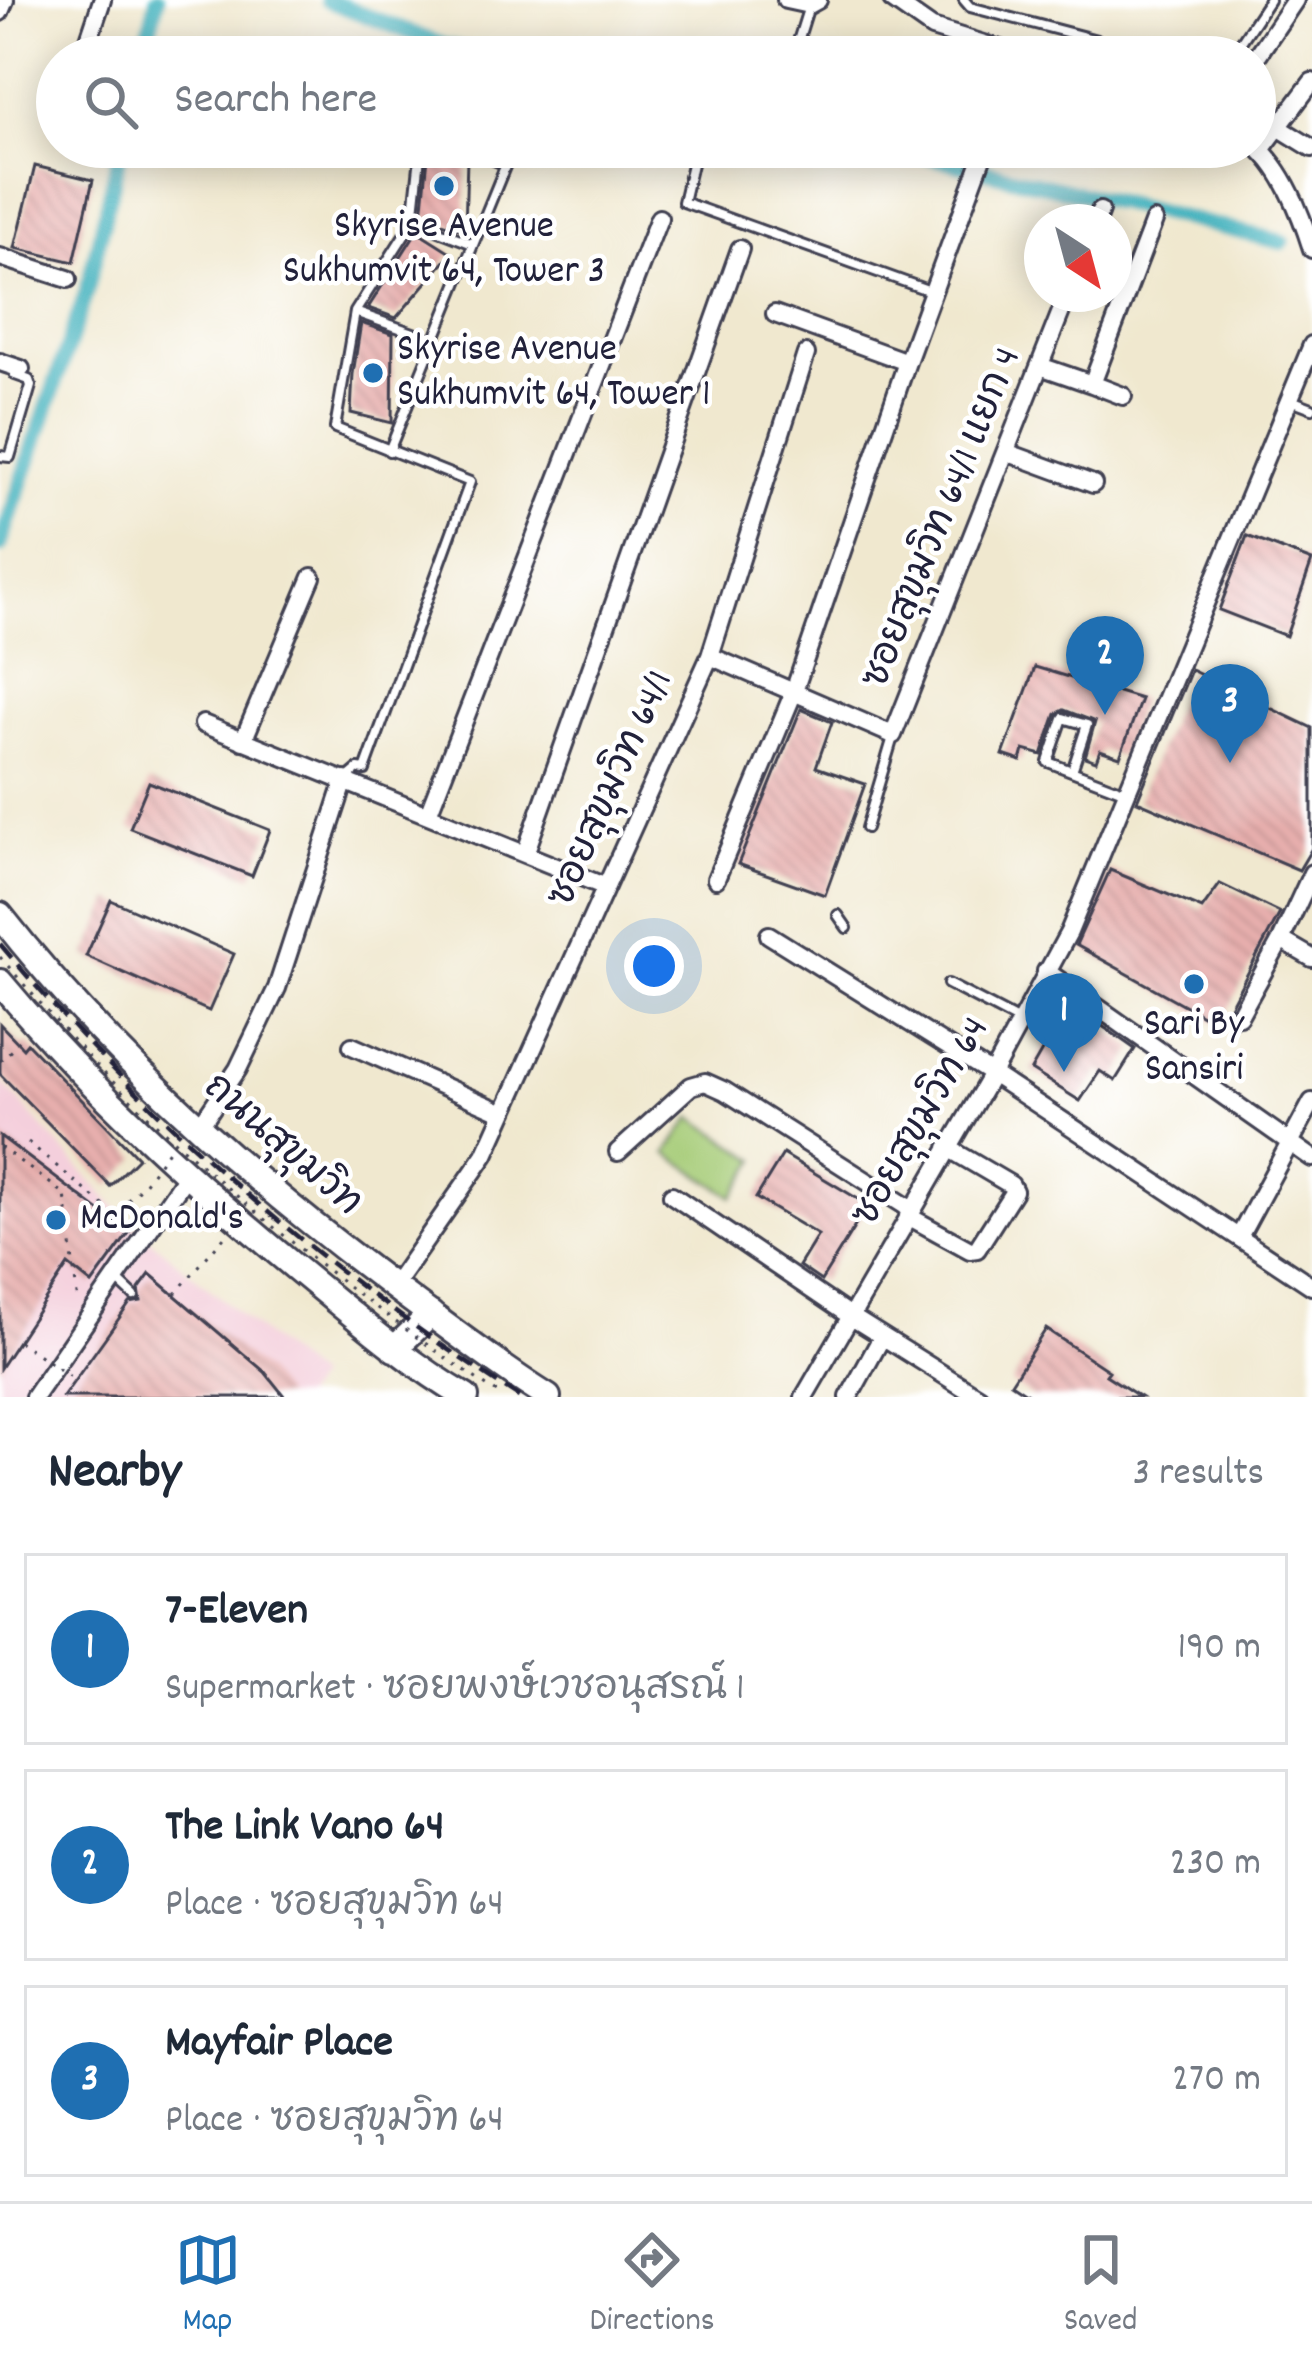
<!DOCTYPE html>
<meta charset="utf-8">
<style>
:root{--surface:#fff;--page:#f6f6f7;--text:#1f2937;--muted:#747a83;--line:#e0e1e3;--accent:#1f6fb2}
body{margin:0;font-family:Dekko,"Playpen Sans Thai",sans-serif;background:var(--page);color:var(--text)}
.compass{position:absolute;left:1024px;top:204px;width:108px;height:108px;border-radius:50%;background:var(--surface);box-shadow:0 6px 30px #0003;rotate:144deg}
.you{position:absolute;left:654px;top:966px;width:42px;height:42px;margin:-30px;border:9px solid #fff;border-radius:50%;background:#1a73e8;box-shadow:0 0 0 18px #1a73e833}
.badge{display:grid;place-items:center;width:78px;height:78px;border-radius:50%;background:var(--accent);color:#fff;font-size:39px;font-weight:700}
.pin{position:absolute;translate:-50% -99px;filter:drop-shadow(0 3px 6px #0008)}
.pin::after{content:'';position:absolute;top:63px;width:42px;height:36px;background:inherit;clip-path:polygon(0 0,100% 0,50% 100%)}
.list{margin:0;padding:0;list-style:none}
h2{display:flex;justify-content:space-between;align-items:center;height:156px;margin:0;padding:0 48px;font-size:51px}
h2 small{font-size:39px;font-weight:400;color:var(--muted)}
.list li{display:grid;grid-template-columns:78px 1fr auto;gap:36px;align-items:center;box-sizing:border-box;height:192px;margin:0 24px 24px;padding:0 24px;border:3px solid var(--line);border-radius:0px}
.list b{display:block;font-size:45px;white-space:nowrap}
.list p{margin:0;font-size:39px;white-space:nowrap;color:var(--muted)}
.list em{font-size:39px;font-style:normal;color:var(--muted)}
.icon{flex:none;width:66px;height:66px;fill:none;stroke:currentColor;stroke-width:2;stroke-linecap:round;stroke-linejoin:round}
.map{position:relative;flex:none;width:1312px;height:1397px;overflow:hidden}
.search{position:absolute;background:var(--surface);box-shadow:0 6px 30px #0003;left:36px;right:36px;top:36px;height:132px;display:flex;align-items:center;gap:30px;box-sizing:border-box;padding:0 42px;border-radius:66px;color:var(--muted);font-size:45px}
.sheet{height:804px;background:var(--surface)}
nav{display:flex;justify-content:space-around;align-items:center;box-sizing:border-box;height:168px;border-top:3px solid var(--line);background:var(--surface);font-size:33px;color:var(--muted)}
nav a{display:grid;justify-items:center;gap:6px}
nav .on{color:var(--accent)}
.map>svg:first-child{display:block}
.built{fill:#f4cfdc}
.garden{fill:#a4cb75;stroke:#637658;stroke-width:3}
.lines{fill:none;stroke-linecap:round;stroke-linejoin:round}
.canal{stroke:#41b0bc;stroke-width:16}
.building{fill:url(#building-back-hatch)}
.service-casing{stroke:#414051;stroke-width:14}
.minor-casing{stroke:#414051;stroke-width:22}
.primary-casing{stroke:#414051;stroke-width:30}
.path{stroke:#414051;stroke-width:3;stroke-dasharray:3 9;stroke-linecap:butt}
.service{stroke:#fff;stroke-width:8}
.minor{stroke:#fff;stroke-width:16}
.primary{stroke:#fff;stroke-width:24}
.rail{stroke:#22223b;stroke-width:4.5;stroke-dasharray:18 9;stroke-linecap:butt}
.path-bridge{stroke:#414051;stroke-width:3;stroke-dasharray:3 9;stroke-linecap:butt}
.poi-dot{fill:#1f6fb2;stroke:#fff;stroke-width:4.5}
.labels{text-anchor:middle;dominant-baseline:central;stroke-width:9;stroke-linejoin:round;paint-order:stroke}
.poi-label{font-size:39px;fill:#22223b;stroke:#fff}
.street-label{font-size:39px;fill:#22223b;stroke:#fff}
</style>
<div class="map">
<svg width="1312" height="1397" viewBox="0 0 1312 1397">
<defs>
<pattern id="building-back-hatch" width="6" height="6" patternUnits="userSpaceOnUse" patternTransform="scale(3)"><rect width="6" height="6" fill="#e7afad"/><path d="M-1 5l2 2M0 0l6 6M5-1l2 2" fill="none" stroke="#c69696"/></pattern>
</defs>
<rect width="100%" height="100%" fill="#fff"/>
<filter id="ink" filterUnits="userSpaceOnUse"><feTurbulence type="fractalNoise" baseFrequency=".00833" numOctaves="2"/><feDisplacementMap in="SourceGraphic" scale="24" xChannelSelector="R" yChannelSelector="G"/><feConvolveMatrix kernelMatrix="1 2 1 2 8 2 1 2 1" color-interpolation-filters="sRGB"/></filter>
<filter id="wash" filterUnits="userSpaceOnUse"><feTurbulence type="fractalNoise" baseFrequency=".004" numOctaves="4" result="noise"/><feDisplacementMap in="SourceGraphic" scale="48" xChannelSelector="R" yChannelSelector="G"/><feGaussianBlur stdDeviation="2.7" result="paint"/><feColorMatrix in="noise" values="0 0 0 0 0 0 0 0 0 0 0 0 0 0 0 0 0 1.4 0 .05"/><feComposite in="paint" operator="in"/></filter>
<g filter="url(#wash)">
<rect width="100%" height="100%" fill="#f0e8cf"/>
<path class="built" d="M0 1080 128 1221 316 1378 303 1397H0Z"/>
<path class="garden" d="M692 1117 757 1160 733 1197 667 1153Z"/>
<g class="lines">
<path class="canal" d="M327 0 441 45 495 57
M143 57 157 0
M888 147 1282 242
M0 546 87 290 121 147"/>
</g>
<g id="blocks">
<path class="building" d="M429 147H445L467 158 465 231 422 216Z
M35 166 93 180 74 262 15 248Z
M417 231 452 253 396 318 368 308Z
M361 323 393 334 392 423 351 413 353 374Z
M1247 536 1312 561 1286 636 1219 610Z
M1035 667 1141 699 1120 757 1100 750 1096 761 1085 757 1095 722 1064 710 1056 714 1042 755 1024 750 1021 761 1003 755Z
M1191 670 1312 728V848L1299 870 1137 801Z
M801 709 832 722 816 767 865 784 825 895 738 864Z
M149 782 270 830 252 876 130 828Z
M1110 870 1202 909 1220 884 1280 913 1220 1025 1076 945Z
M111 900 234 954 209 1011 86 956Z
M1052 991 1135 1049 1115 1081 1100 1071 1080 1101 1031 1070 1050 1037 1033 1025Z
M0 1024 23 1048 27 1043 138 1158 110 1186 0 1074Z
M0 1136 129 1233 92 1284 68 1265 0 1368Z
M783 1154 868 1205 821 1281 799 1266 818 1235 756 1198Z
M150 1274 265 1372 285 1397H63L130 1303 141 1301 139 1289Z
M1046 1329 1109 1371 1106 1375 1140 1397H1032L1011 1383Z"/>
</g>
</g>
<g filter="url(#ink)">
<use href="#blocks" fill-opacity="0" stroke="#414051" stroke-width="3"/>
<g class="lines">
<defs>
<path id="service" d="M964 0 970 7 1162 57
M793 57 809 6
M1231 57 1269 0
M462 147 506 165
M696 147 683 202 933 292
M413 221 473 244
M355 312 433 340
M1291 400 1312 408
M389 451 513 147
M0 456 10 457 31 386 29 380 15 375
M1072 771 1087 725 1063 718 1048 762 1126 792
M346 779 358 769 365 770 470 482 335 428 355 312 413 221 421 147
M866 828 893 737
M838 915 847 928
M948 984 1019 1021
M116 1279 134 1296"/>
<path id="minor" d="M786 0 809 5 818 0
M892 0 932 28 1026 57
M0 12 5 0
M83 57 102 0
M1255 59 1295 0
M1255 104 1278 127 1312 148
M1255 145C1284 169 1301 214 1312 249
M1261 150 1312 82
M1096 222 1100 211
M0 257 68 279
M775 314 907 362
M0 362 21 369
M1040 366 1092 384 1154 221
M1092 384 1123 396
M1006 452 1093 484
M710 656 806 354
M203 724 606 887
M243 741 312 577
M428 814 659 218
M525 854 740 249
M1312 873 1281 940 1312 958
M716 879 793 694 907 362 986 147
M769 935 992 1074 1312 1286
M1046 971 1312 1158
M1239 1016 1281 940
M352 1046 504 1113
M199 1127 238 1069 277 988 345 780
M618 1152 691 1086 705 1082 725 1091 912 1210
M672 1195 850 1316 979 1397
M908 1216 970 1250 977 1249 1014 1191 1011 1185 948 1148
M1239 1237 1312 1102
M393 1287 485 1155 710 656 893 735 1068 294
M34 1397 186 1176
M804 1397 992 1074 1069 932 1312 345
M849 1397 882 1337"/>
<path id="primary" d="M0 915C120 1069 272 1198 429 1313 468 1342 506 1371 548 1397
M0 982C89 1089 191 1181 297 1269 352 1314 405 1361 466 1397
M394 1349 431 1314"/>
</defs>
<use href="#service" class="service-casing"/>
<use href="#minor" class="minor-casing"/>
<use href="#primary" class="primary-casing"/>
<path class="path" d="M0 1061 24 1038
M0 1147 65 1194 78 1304
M111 1219 114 1214"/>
<use href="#service" class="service"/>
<use href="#minor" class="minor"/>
<use href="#primary" class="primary"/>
<path class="rail" d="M0 944C148 1121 325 1272 519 1397"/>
<path class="path-bridge" d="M0 957C33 994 64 1032 98 1067 221 1191 358 1300 503 1397
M28 1142 114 1214 144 1184 174 1142
M175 1294 248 1209
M18 1341 75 1380"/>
</g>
</g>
<g class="poi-dot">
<circle cx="444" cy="186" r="12"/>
<circle cx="373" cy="373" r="12"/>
<circle cx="1194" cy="984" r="12"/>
<circle cx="56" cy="1220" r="12"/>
</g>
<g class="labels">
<g class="poi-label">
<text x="444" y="228">Skyrise Avenue<tspan x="444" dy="45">Sukhumvit 64, Tower 3</tspan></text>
<text x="397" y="351" text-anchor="start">Skyrise Avenue<tspan x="397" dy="45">Sukhumvit 64, Tower 1</tspan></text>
<text x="1194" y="1026">Sari By<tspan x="1194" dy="45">Sansiri</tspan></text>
<text x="80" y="1220" text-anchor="start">McDonald's</text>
</g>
<g class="street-label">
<text transform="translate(944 519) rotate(-68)">ซอยสุขุมวิท 64/1 แยก 4</text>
<text transform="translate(613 790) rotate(-66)">ซอยสุขุมวิท 64/1</text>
<text transform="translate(923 1123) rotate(-60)">ซอยสุขุมวิท 64</text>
<text transform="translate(281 1147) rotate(41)">ถนนสุขุมวิท</text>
</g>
</g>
</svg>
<svg class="compass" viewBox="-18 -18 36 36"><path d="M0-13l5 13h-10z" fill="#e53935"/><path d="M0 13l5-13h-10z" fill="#747a83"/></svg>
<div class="you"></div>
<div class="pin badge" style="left:1064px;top:1072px">1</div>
<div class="pin badge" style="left:1105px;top:715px">2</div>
<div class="pin badge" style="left:1230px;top:763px">3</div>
<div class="search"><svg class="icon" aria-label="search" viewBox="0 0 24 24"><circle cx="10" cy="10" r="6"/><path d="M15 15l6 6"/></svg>Search here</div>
</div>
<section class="sheet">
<h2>Nearby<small>3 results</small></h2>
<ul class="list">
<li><span class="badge">1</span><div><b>7-Eleven</b><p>Supermarket · ซอยพงษ์เวชอนุสรณ์ 1</p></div><em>190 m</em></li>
<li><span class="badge">2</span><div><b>The Link Vano 64</b><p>Place · ซอยสุขุมวิท 64</p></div><em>230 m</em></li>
<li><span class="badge">3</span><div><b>Mayfair Place</b><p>Place · ซอยสุขุมวิท 64</p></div><em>270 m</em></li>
</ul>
</section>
<nav>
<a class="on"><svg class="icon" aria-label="map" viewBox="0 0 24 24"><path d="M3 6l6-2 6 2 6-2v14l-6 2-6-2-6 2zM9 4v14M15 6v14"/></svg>Map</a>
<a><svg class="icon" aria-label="directions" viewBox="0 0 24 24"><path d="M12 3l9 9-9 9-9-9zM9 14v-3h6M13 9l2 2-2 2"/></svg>Directions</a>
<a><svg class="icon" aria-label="saved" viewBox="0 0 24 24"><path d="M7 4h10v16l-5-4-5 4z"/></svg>Saved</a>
</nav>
